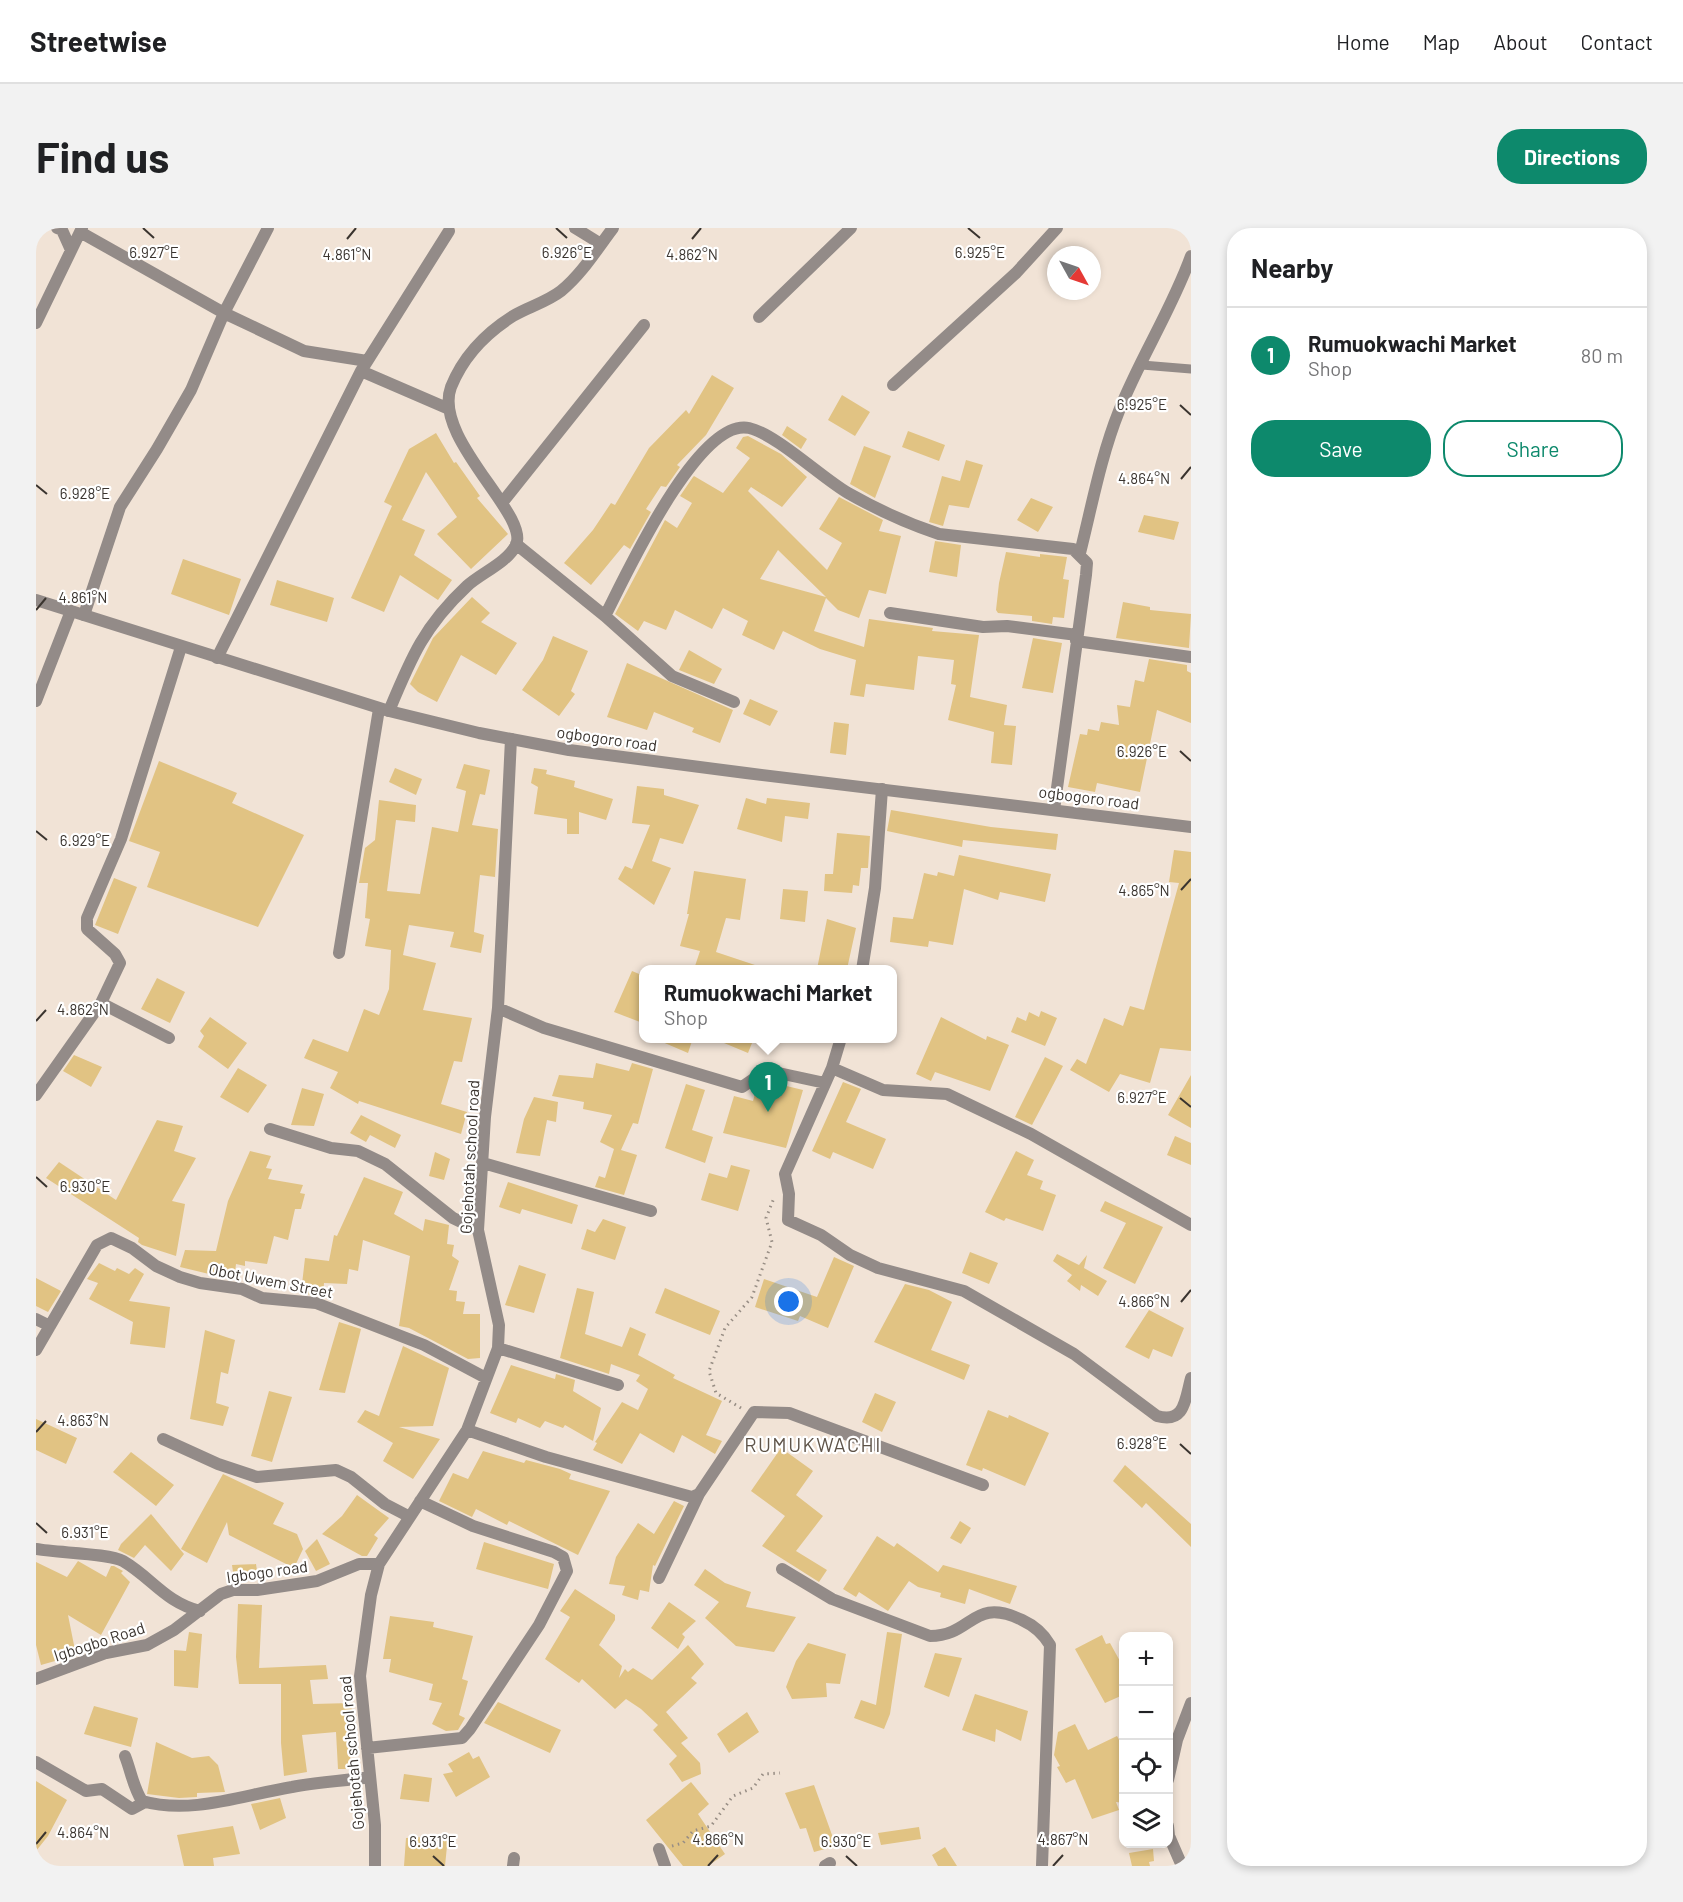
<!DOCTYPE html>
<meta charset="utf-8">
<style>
:root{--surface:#fff;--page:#f2f2f2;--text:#202124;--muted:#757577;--line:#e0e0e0;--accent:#0d896c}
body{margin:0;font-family:Barlow,sans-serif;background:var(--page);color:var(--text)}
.controls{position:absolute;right:18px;bottom:18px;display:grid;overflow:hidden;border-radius:12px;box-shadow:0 3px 9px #0003}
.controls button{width:54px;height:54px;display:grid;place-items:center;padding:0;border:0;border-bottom:2px solid var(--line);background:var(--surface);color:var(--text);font:30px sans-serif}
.compass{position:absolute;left:1011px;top:18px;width:54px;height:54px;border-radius:50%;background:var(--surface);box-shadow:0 3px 9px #0003;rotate:130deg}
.you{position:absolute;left:753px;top:1074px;width:21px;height:21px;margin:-15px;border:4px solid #fff;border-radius:50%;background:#1a73e8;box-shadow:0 0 0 9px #1a73e833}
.badge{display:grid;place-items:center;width:39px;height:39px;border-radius:50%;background:var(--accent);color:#fff;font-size:20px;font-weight:700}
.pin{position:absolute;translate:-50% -50px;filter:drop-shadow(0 2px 3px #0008)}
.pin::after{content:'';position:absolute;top:32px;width:21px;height:18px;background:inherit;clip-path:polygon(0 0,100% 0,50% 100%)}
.popup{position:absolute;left:603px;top:737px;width:258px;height:78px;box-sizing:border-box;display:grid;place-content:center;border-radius:12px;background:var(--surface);filter:drop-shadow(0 2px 4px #0005);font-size:20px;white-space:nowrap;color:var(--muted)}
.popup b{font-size:22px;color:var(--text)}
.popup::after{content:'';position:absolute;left:50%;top:100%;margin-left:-12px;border:12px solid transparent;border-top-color:var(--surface)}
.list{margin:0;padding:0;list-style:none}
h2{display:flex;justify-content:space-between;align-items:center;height:78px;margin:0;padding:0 24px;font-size:26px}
h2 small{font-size:20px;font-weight:400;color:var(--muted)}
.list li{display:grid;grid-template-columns:39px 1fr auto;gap:18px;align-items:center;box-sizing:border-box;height:96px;padding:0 24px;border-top:2px solid var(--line)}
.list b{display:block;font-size:22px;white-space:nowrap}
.list p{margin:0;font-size:20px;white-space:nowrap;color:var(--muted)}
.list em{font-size:20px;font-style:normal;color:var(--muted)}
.actions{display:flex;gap:12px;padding:18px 24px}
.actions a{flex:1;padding:14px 0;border:2px solid var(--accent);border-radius:24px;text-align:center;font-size:21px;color:var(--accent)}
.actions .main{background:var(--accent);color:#fff}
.icon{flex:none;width:33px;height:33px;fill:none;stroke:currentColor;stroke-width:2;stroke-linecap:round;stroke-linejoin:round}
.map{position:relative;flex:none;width:1155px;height:1638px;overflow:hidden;border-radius:24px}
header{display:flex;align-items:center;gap:36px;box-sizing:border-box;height:84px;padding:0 30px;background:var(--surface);border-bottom:2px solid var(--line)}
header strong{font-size:28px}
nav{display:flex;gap:33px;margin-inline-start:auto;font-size:21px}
.intro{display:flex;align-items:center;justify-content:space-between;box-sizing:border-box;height:144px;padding:0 36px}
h1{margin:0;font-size:42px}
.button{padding:15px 27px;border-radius:24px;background:var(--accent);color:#fff;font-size:21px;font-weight:700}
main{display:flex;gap:36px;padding:0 36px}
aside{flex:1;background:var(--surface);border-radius:24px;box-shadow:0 3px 9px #0003}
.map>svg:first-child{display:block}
.building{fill:#e1c383;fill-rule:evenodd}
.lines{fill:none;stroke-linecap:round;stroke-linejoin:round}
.path{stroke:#978d84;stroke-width:3;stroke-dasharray:1.5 4.5;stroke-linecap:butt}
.service{stroke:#938b88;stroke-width:9}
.minor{stroke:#938b88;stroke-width:12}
.tertiary{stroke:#938b88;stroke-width:12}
.ticks{fill:none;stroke:#3a342f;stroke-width:2}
.labels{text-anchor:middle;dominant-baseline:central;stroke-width:4.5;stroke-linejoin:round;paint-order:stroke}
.street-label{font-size:16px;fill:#3a342f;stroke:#fff}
.quarter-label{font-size:20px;letter-spacing:1.5px;fill:#5f5449;stroke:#fff}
.ticks-label{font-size:15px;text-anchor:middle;fill:#3a342f;stroke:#fff;stroke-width:4.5;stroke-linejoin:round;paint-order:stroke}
</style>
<header>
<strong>Streetwise</strong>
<nav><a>Home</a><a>Map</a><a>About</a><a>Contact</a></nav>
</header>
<div class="intro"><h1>Find us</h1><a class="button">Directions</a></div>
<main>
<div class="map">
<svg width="1155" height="1638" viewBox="0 0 1155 1638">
<rect width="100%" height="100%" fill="#f1e3d6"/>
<path class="building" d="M676 147 698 160 670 207 641 237 644 239 630 259 625 258 610 281 615 284 594 321 588 317 555 357 528 335 557 302 575 275 579 277 613 220 650 182 653 186Z
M806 167 834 184 819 208 792 192Z
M751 198 771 211 765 221 746 207Z
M872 203 909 217 903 233 866 219Z
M400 205 418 235 420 234 444 268 441 270 472 306 435 341 401 306 421 289 390 244 366 292 389 302 378 327 416 352 402 372 364 347 348 384 315 370 356 278 348 274 373 221Z
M712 208 745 226 771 249 746 279 715 259 712 263 791 342 806 315 783 301 803 269 847 292 843 303 865 308 850 366 833 362 823 390 802 382 790 370 778 403 828 419 833 391 897 400 896 403 943 407 934 469 971 477 968 497 980 498 976 537 955 535 958 504 912 492 920 457 915 456 918 432 882 428 878 462 830 456 828 469 814 467 820 432 784 421 747 403 738 422 706 407 712 393 687 380 676 401 639 382 630 402 608 393 602 403 579 386 629 292 641 300 656 275 644 268 657 249 658 248 687 265 714 230 700 220 707 209ZM742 322 790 369 724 351Z
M828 218 855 228 839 270 814 256Z
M930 232 947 237 933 280 913 277 907 298 893 294 906 248 924 253Z
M995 270 1017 279 1002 304 981 292Z
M1108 287 1143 294 1138 312 1102 304Z
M899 313 925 317 921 349 893 344Z
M970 324 1004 329V326L1031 329 1027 351 1033 352 1028 390 1017 389 1016 396 996 393V388L962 385 960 382 963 355Z
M147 331 205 351 193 387 135 366Z
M241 352 298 370 291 394 234 377Z
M436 369 454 385 445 394 481 415 460 447 425 427 401 474 382 464 374 456 397 410Z
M1087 374 1114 379V382L1155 386 1153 420 1080 410Z
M517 408 552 423 535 463 539 466 523 488 486 462 507 432Z
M997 410 1026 415 1017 465 986 460Z
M653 422 686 441 678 456 643 442Z
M1113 431 1151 437V443L1155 445V495L1121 482 1104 564 1061 555 1059 564 1032 559 1044 506 1051 507 1052 501 1063 503 1065 494 1083 497 1081 477 1094 479 1099 452 1108 454Z
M591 435 697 482 684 515 656 504 658 500 618 484 611 502 571 489Z
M714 471 742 483 734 498 707 486Z
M798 494 813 496 810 527 794 525Z
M123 533 201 565 196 575 268 607 222 699 111 659 124 624 93 613Z
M428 536 454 542 449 567 444 566 436 597 462 601 459 649 444 647 438 704 448 707 445 725 414 719 418 704 373 697 367 727 400 735 387 782 436 790 426 834 418 833 405 876 431 884 425 906 323 873 322 876 294 860 302 844 268 830 277 811 312 824 328 781 343 787 353 761 355 722 329 718 334 691 329 690 332 655H323L329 620 339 612 343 572 380 577 379 594 360 592 351 663 384 666 396 599 422 604 430 563 420 560Z
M359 540 386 551 380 567 353 554Z
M498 540 511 542 510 546 539 553 538 559 577 571 570 592 543 584V606H531V591L498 586 502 559 495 555Z
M601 558 628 561V567L663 577 647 616 624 610 616 633 635 640 618 677 582 651 589 638 596 641 614 597 596 595Z
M710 570 730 576 731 570 774 575 772 591 749 588 746 614 701 601Z
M855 582 955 599 1022 606 1020 622 927 612 926 619 851 603Z
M801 605 834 608 832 640H825L823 658 817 657 816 665 788 663 789 646H797Z
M1138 622 1155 624V823L1124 820 1114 855 1084 846 1073 864 1034 842 1041 831 1050 836 1068 790 1087 798 1094 778 1108 782 1143 655 1133 654Z
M923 627 1015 646 1009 674 964 664 962 672 928 661 917 717 893 713 892 719 854 714 857 689 877 691 888 645 901 648 902 644 918 648Z
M658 643 710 651 704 692 690 690 680 724 725 739 724 741H658L664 723 644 718 653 686H651Z
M78 650 101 659 82 706 59 697Z
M747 661 772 663 769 694 744 691Z
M791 691 820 700 811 741H781Z
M596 743 608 748V787L604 794 578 784Z
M121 750 149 764 134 795 105 781Z
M1005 783 1021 790 1009 818 975 804 981 789 990 793 993 784 1003 789Z
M174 789 211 815 192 841 162 819 168 808 164 803Z
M905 789 950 812 951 808 973 817 954 863 899 844 895 853 880 846Z
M617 810H657L652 825Z
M676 810H718L712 825Z
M38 827 66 839 55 859 27 843Z
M1009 829 1027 838 996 897 979 889Z
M560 835 593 843 596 835 617 841 602 896 597 895 585 922 601 927 588 967 559 959 563 948 569 950 578 921 564 914 576 887 547 881 548 874 516 868 523 847 557 850Z
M202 840 231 857 212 885 184 869Z
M1155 847V900L1132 887Z
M734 854 767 862 750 920 687 905 698 868 717 873 721 858Z
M807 854 825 861 810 894 850 911 837 941 797 924 794 931 776 923Z
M650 856 669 862 656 902 677 909 669 935 629 920Z
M266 860 288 866 278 898 255 897Z
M498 869 522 874 520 894 511 892 504 928 480 925 488 891Z
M325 887 365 907 359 920 334 907 330 914 314 905Z
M121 892 147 898 138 923 160 930 136 973 149 976 140 1028 106 1017 102 1014 103 1010 10 950 23 934 80 972Z
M1139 908 1155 915V937L1131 927Z
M214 923 235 928 230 940 236 941 232 951 267 957 264 965 269 966 265 981H259L252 1012 238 1008 231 1036 209 1033V1038L200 1036 198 1052 144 1039 149 1022 180 1023 192 973Z
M980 923 998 932 991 947 1007 953 1004 961 1020 967 1007 1003 970 990 968 993 949 984Z
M399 924 414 931 408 952 393 948Z
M695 937 714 942 702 983 665 972 673 945 691 950Z
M328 949 367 964 358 986 387 1003 389 991 413 997 411 1016 418 1017 416 1028 423 1033 413 1062 421 1063 420 1073 429 1074 427 1086H444V1130L432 1131 373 1100 363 1098 374 1028 327 1012 322 1043 313 1041 311 1056 288 1055 287 1069 265 1065 269 1030 293 1033 298 1007 301 1008Z
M472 954 542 977 536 996 486 981 484 986 463 979Z
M1069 973 1127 999 1099 1056 1067 1040 1090 995 1064 983Z
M567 991 590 999 579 1032 545 1021 551 1001 559 1004Z
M934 1024 962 1035 953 1056 926 1045Z
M1021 1026 1043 1037 1051 1027 1048 1040 1071 1053 1062 1068 1045 1057 1044 1063 1031 1053 1036 1047 1017 1033Z
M798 1029 818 1038 792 1100 764 1088 762 1093 719 1079 728 1051 781 1069Z
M63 1035 79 1043 81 1040 93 1046 99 1040 108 1046 93 1073 134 1079 129 1120 94 1116 97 1094 53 1071 62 1055 51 1051Z
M483 1037 510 1046 498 1085 469 1077Z
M0 1050 25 1063 12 1084 0 1078Z
M869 1056 893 1062 916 1074 895 1122 934 1137 928 1152 838 1114Z
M541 1060 558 1064 549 1106 586 1119 594 1099 610 1106 602 1127 639 1147 637 1150 686 1173 670 1207 686 1213 679 1226 646 1207 638 1225 604 1205 586 1236 557 1222 561 1215 559 1214 586 1174 602 1182 612 1161 600 1153 604 1147 575 1136 573 1146 524 1130Z
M629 1060 684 1083 674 1107 619 1085Z
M1113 1082 1148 1100 1136 1129 1117 1121 1113 1131 1089 1119Z
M303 1094 325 1101 309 1165 283 1162Z
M169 1102 199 1112 192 1146 185 1144 180 1175 193 1179 187 1198 154 1191Z
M367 1118 413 1140 397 1198 363 1199 404 1211 377 1251 347 1233 357 1215 321 1194 329 1182 343 1188Z
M475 1137 519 1151 520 1146 539 1152 537 1163 565 1180 557 1213 529 1197 527 1200 509 1193 504 1200 482 1190 480 1195 454 1185Z
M233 1163 256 1169 236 1234 215 1228Z
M839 1165 860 1174 846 1204 826 1194Z
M952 1182 972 1190 973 1187 1013 1205 989 1258 947 1240 946 1243 930 1237Z
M0 1191 41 1210 30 1236 0 1222Z
M745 1220 777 1243 760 1267 787 1288 760 1323 791 1342 783 1354 726 1318 749 1288 715 1263Z
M447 1223 488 1235 490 1232 524 1241 535 1246 533 1251 574 1263 542 1327 473 1293 471 1297 440 1281 436 1289 403 1273 417 1245 432 1251Z
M95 1224 138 1257 120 1278 77 1244Z
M1089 1237 1155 1296V1319L1110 1275 1106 1280 1077 1253Z
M187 1246 248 1275 237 1296 261 1306 267 1321 258 1340 193 1307 191 1294 171 1335 145 1321Z
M321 1267 353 1290 338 1307 342 1310 331 1328H326L286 1306 306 1288Z
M638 1273 648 1278 619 1338 617 1337 613 1364 604 1362 602 1372 586 1367 589 1358 573 1356 580 1329 602 1295 618 1306Z
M115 1286 148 1326 135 1343 109 1317 98 1330 82 1322 85 1316Z
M924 1293 935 1300 925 1316 914 1310Z
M841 1308 858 1319 861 1315 902 1344 907 1337 981 1358 974 1376 933 1361 929 1376 904 1369 905 1365 882 1359 873 1353 852 1383 823 1364 820 1369 807 1361Z
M281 1311 294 1336 280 1343 269 1323Z
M448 1314 518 1336 512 1361 440 1341Z
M42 1333 70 1349 75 1338H78L87 1343 85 1345 94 1354 65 1407 32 1387 40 1427 5 1437 0 1417V1334L31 1349Z
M220 1336 222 1349 198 1351 196 1337Z
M669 1341 689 1355 715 1364 710 1379 760 1389 738 1424 700 1418 669 1390 683 1374 658 1357Z
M539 1361 579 1387V1392L563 1417 586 1438 583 1450 589 1441 592 1444 597 1440 616 1452 652 1417 668 1436 655 1450 661 1455 630 1484 652 1510 645 1515 664 1535 665 1546 646 1554 633 1536 641 1528 617 1502 622 1497 605 1481 590 1471 579 1481 546 1451 543 1455 509 1431 534 1389 524 1383Z
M633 1374 660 1393 646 1406 649 1409 642 1421 615 1400Z
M202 1376 226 1377 223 1440 290 1437 292 1451 274 1452 277 1476 315 1475 317 1494 312 1495 315 1541H302L300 1504 266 1507 271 1544 248 1548 245 1515V1456H203L200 1429Z
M354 1388 398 1394 397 1399 437 1408 426 1451 432 1453 423 1487 429 1490 422 1502 410 1503 396 1496 406 1475 393 1472 397 1456 353 1444 355 1431H347Z
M153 1404 166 1406 162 1460 138 1458V1422L150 1423Z
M851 1404 866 1406 854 1486 848 1501 818 1490 825 1472 840 1477Z
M1066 1407 1070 1416 1074 1415 1085 1435 1087 1467 1069 1475 1039 1421Z
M772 1415 810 1426 804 1456 790 1455 791 1469 756 1471 750 1459 760 1433Z
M899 1425 926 1430 913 1469 888 1459Z
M939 1466 992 1483 985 1513 960 1501 959 1514 926 1502Z
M462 1474 525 1502 514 1525 448 1495Z
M58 1478 102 1490 95 1519 48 1506Z
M711 1484 723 1504 693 1525 681 1506Z
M1039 1496 1052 1522 1081 1508 1088 1521V1575L1080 1574 1083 1582 1056 1591 1039 1551 1030 1555 1021 1539 1024 1538 1018 1527 1022 1504Z
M120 1514 156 1530 173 1528 182 1537 189 1564 161 1565V1569L143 1570 111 1566Z
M433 1524 437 1531 443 1528 454 1549 420 1569 407 1546 417 1544 412 1536Z
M368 1546 396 1550 393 1574 364 1571Z
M0 1553 31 1572 12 1608 0 1623Z
M655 1554 673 1576 662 1586 689 1626 672 1638H647L610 1592Z
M778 1557 800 1618 778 1624 770 1600 764 1601 749 1565Z
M244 1570 250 1590 224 1602 215 1576Z
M197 1598 204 1626 177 1630 178 1638H148L141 1607Z
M883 1599 885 1611 845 1617 842 1605Z
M412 1608 409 1638H368L370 1610Z
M909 1619 921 1638H902L896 1627Z
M1117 1621 1118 1633 1113 1634 1114 1638H1096L1093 1625Z"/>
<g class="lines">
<path class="path" d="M705 1180 680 1165 673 1143 689 1100 716 1069 736 1014 730 990 738 970
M636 1618 647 1615 657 1603 675 1598 697 1568 717 1560 727 1546 744 1545"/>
<path class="service" d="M1106 137 1155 141"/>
<path class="minor" d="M21 0 26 2 35 22
M539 0 565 16
M44 4 188 85 268 123 331 133
M723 89 815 0
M0 95 46 0
M325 143 413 181
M857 157 980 45 1021 0
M466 275 608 97
M480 316 569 388 636 448 698 474
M1044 325C1056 277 1065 228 1083 183 1104 130 1136 81 1155 28
M854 385 947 399 971 398 1041 407
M48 387 84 279 121 221 155 162 188 85 232 0
M569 388C589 349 662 189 713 200 740 206 786 250 812 265 840 281 873 296 903 306L1037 321 1051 335 1050 347 1018 582
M1040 413 1155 429
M181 430 325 143 413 3
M0 473 35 383
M353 483C375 430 388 398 431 358 445 345 471 335 480 317 494 287 396 210 415 159 427 129 450 105 477 88 492 79 511 74 525 63 546 46 561 21 577 0
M303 725 343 481
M826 742 839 660 846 561
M65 775 133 810
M462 780 508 800 706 859 722 848 738 844 789 855
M805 810 796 840 749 946 753 966 752 992 785 1007 814 1027 842 1040 928 1063 1038 1126 1121 1188C1149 1196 1149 1172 1155 1150
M796 840 847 862 911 866 995 906 1155 997
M0 867 65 775 84 735 79 726 51 701V690L85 611 145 419
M234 901 295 920 322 923 349 936 417 990 442 1002
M447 935 615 983
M0 1091 14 1098
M462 1120 582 1157
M0 1122 61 1017 75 1010 96 1020 120 1038 144 1049 164 1055 206 1061 226 1070 280 1075 388 1117 450 1150
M431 1202 510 1229 656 1269 663 1266
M127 1211 182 1236 221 1249 300 1242 315 1249 349 1276 374 1289
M0 1321C21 1325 73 1325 87 1333 116 1350 129 1374 164 1383
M746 1341 796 1371 894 1408C937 1408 936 1368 986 1392 999 1398 1007 1405 1014 1417L1006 1638
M623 1350 663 1266 718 1184 753 1185 947 1257
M0 1451 70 1425 111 1417 138 1402 185 1366 197 1362H221L281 1353 323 1336H343
M331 1520 426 1510 434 1501 503 1397 531 1343 527 1329 518 1324 437 1298 384 1273
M89 1528C95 1543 97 1559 106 1573 155 1587 207 1567 256 1559 281 1554 308 1553 334 1549
M0 1534 50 1563 66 1561 96 1581 109 1574
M1132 1552 1141 1512 1155 1475
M1132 1598 1133 1608 1146 1638
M623 1621 629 1638
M339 1638V1597L324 1448 335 1367 343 1336 431 1202 462 1120 463 1097 442 1002 449 889 462 780 475 511
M477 1638 478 1630
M789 1638 794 1635"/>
<path class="tertiary" d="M0 372 353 483 443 505 533 522 710 545 1155 599"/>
</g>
<path class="ticks" d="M107 0 118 10M520 0 531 10M932 0 944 10M311 11 320 0M656 11 665 0M1144 177 1155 187M1145 251 1155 239M0 257 11 266M0 382 10 370M1144 523 1155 533M0 603 11 612M1145 662 1155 651M0 793 10 782M1144 870 1155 879M0 949 11 959M1145 1074 1155 1062M0 1204 10 1193M1144 1216 1155 1226M0 1295 11 1305M0 1616 10 1604M397 1628 408 1638M810 1628 821 1638M672 1638 682 1627M1017 1638 1027 1627"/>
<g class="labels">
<g class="street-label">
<text transform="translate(571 510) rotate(8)">ogbogoro road</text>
<text transform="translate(1053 569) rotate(7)">ogbogoro road</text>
<text transform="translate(433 929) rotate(-87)">Gojehotah school road</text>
<text transform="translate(235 1052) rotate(11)">Obot Uwem Street</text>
<text transform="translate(231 1343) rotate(-8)">Igbogo road</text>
<text transform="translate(63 1413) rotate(-18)">Igbogbo Road</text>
<text transform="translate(315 1525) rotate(-95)">Gojehotah school road</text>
</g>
<g class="quarter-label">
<text x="777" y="1216">RUMUKWACHI</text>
</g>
</g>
<g class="ticks-label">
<text x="118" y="30">6.927°E</text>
<text x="531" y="30">6.926°E</text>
<text x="944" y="30">6.925°E</text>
<text x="311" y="32">4.861°N</text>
<text x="656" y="32">4.862°N</text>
<text x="1106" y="182">6.925°E</text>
<text x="1108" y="256">4.864°N</text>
<text x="49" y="271">6.928°E</text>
<text x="47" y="375">4.861°N</text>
<text x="1106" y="529">6.926°E</text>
<text x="49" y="618">6.929°E</text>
<text x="1108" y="668">4.865°N</text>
<text x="47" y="787">4.862°N</text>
<text x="1106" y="875">6.927°E</text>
<text x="49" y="964">6.930°E</text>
<text x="1108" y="1079">4.866°N</text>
<text x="47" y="1198">4.863°N</text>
<text x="1106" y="1221">6.928°E</text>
<text x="49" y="1310">6.931°E</text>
<text x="47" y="1610">4.864°N</text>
<text x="682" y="1617">4.866°N</text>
<text x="1027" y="1617">4.867°N</text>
<text x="397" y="1619">6.931°E</text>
<text x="810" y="1619">6.930°E</text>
</g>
</svg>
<div class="controls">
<button>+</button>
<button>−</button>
<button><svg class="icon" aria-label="locate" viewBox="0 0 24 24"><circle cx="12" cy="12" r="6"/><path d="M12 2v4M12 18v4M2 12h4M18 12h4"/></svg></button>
<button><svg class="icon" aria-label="layers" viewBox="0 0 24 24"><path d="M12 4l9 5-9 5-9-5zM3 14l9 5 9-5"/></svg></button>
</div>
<svg class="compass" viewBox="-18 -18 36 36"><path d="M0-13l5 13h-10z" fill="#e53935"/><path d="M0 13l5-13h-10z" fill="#757577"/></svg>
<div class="you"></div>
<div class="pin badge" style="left:732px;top:884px">1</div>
<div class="popup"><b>Rumuokwachi Market</b>Shop</div>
</div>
<aside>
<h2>Nearby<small></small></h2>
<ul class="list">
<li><span class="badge">1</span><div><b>Rumuokwachi Market</b><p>Shop</p></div><em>80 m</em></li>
</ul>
<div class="actions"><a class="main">Save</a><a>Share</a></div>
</aside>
</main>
